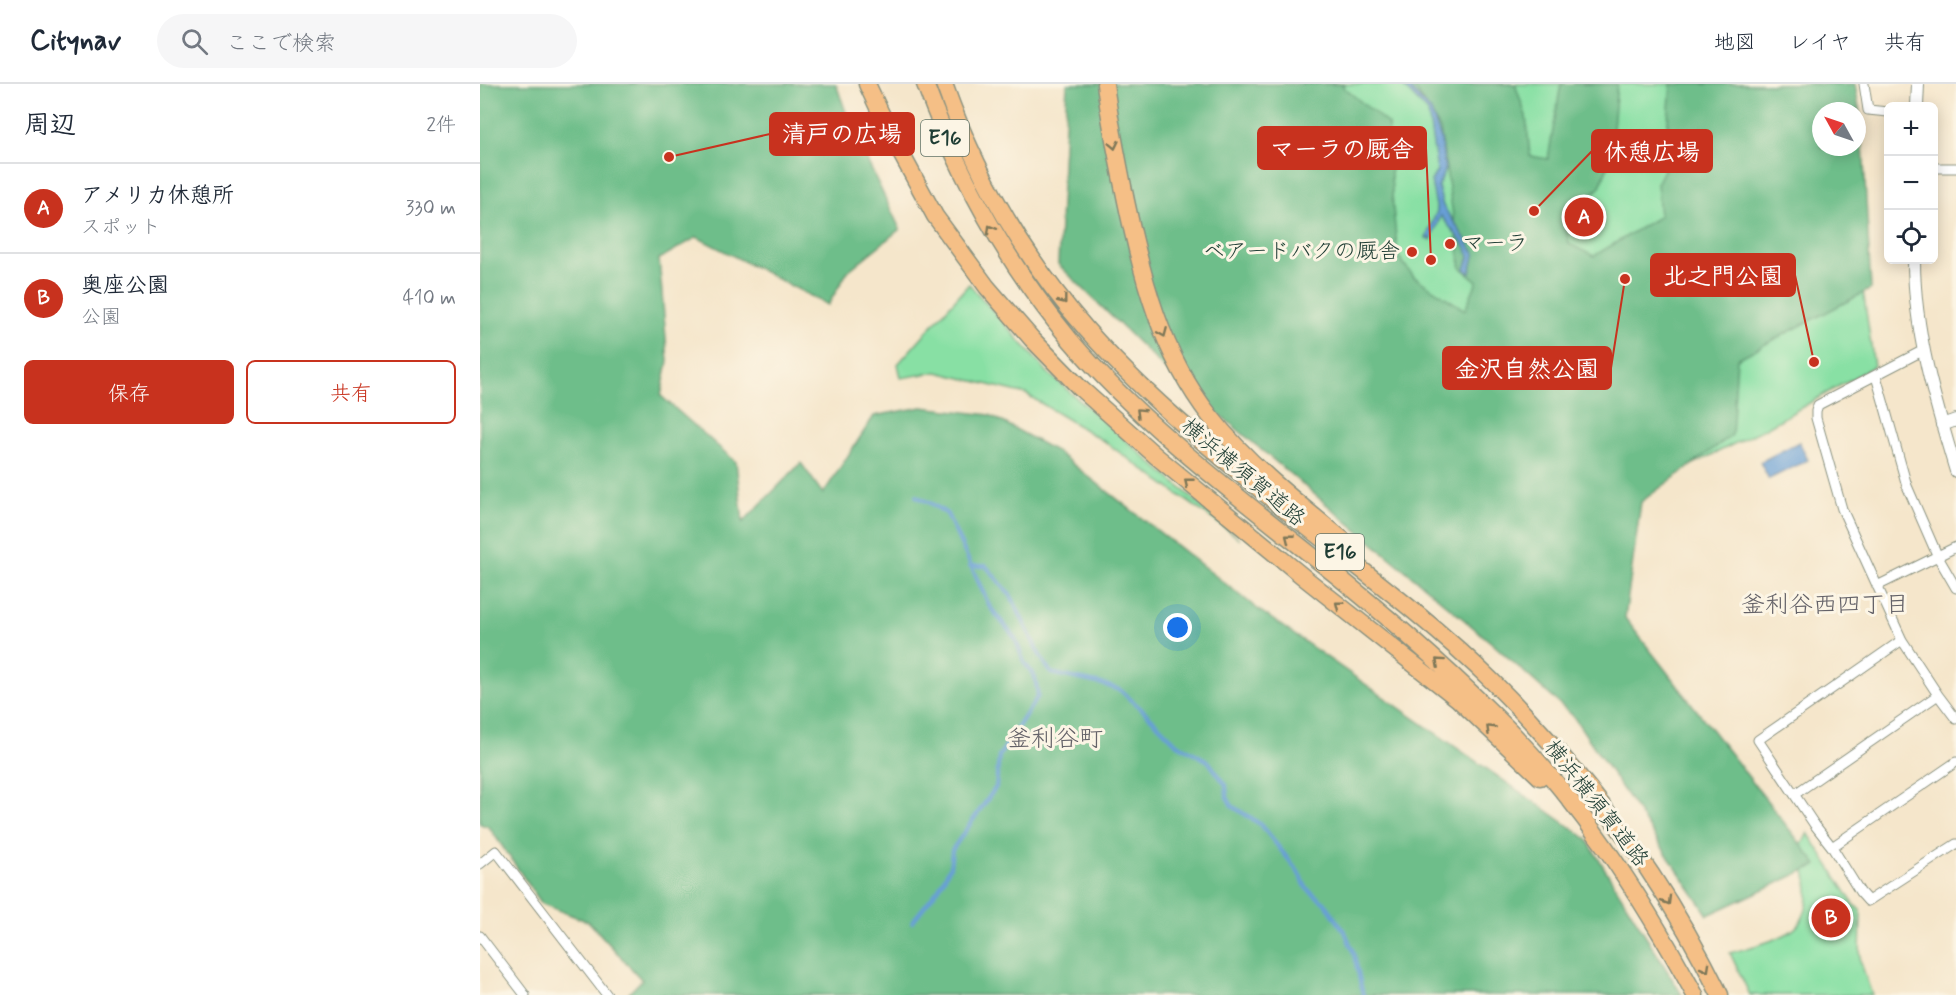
<!DOCTYPE html>
<html lang="ja">
<meta charset="utf-8">
<style>
:root{--surface:#fff;--page:#f6f6f7;--text:#1f2937;--muted:#747a83;--line:#e0e1e3;--accent:#c8321e}
body{margin:0;font-family:Mynerve,"Klee One",sans-serif;background:var(--page);color:var(--text)}
.controls{position:absolute;right:18px;top:18px;display:grid;overflow:hidden;border-radius:9px;box-shadow:0 3px 15px #0003}
.controls button{width:54px;height:54px;display:grid;place-items:center;padding:0;border:0;border-bottom:2px solid var(--line);background:var(--surface);color:var(--text);font:30px sans-serif}
.compass{position:absolute;left:1332px;top:18px;width:54px;height:54px;border-radius:50%;background:var(--surface);box-shadow:0 3px 15px #0003;rotate:310deg}
.you{position:absolute;left:698px;top:544px;width:21px;height:21px;margin:-15px;border:4px solid #fff;border-radius:50%;background:#1a73e8;box-shadow:0 0 0 9px #1a73e833}
.badge{display:grid;place-items:center;width:39px;height:39px;border-radius:50%;background:var(--accent);color:#fff;font-size:20px;font-weight:700}
.pin{position:absolute;translate:-50% -50%;border:3px solid #fff;box-shadow:0 2px 6px #0006}
.list{margin:0;padding:0;list-style:none}
h2{display:flex;justify-content:space-between;align-items:center;height:78px;margin:0;padding:0 24px;font-size:26px}
h2 small{font-size:20px;font-weight:400;color:var(--muted)}
.list li{display:grid;grid-template-columns:39px 1fr auto;gap:18px;align-items:center;box-sizing:border-box;height:90px;padding:0 24px;border-top:2px solid var(--line)}
.list b{display:block;font-size:22px;white-space:nowrap}
.list p{margin:0;font-size:20px;white-space:nowrap;color:var(--muted)}
.list em{font-size:20px;font-style:normal;color:var(--muted)}
.actions{display:flex;gap:12px;padding:18px 24px}
.actions a{flex:1;padding:14px 0;border:2px solid var(--accent);border-radius:9px;text-align:center;font-size:21px;color:var(--accent)}
.actions .main{background:var(--accent);color:#fff}
.icon{flex:none;width:33px;height:33px;fill:none;stroke:currentColor;stroke-width:2;stroke-linecap:round;stroke-linejoin:round}
.map{position:relative;flex:none;width:1476px;height:911px;overflow:hidden}
header{display:flex;align-items:center;gap:36px;box-sizing:border-box;height:84px;padding:0 30px;background:var(--surface);border-bottom:2px solid var(--line)}
header strong{font-size:28px}
nav{display:flex;gap:33px;margin-inline-start:auto;font-size:21px}
.search{width:420px;height:54px;background:var(--page);display:flex;align-items:center;gap:15px;box-sizing:border-box;padding:0 21px;border-radius:33px;color:var(--muted);font-size:22px}
main{display:flex}
aside{flex:1;background:var(--surface)}
.map>svg:first-child{display:block}
.green{fill:#88e0a4;stroke:#548e6c;stroke-width:1.5}
.forest{fill:#6ebe8a;stroke:#467e5f;stroke-width:1.5;fill-rule:evenodd}
.water{fill:#689fd6;stroke:#446e85;stroke-width:1.5}
.lines{fill:none;stroke-linecap:round;stroke-linejoin:round}
.stream{stroke:#689fd6;stroke-width:4}
.minor-casing{stroke:#8a9280;stroke-width:11}
.tertiary-casing{stroke:#8a9280;stroke-width:14}
.motorway-casing{stroke:#8a9280;stroke-width:19}
.minor{stroke:#fff;stroke-width:9}
.tertiary{stroke:#fff;stroke-width:12}
.motorway{stroke:#f5bf86;stroke-width:16}
.oneway{stroke:#7f7859}
.poi-dot{fill:#c8321e;stroke:#fcf5e5;stroke-width:2}
.labels{text-anchor:middle;dominant-baseline:central;stroke-width:6;stroke-linejoin:round;paint-order:stroke}
.shield{fill:#fcf5e5;stroke:#617469;stroke-width:1.5}
.shield-label{font-size:21px;font-weight:bold;fill:#1f3d34}
.poi-label{font-size:22px;fill:#1f3d34;stroke:#fcf5e5;text-anchor:start}
.street-label{font-size:22px;fill:#1f3d34;stroke:#fcf5e5}
.neighbourhood-label{font-size:24px;fill:#646268;stroke:#fcf5e5}
.leader{fill:none;stroke:#c8321e;stroke-width:2}
.callout-dot{fill:#c8321e;stroke:#fcf5e5;stroke-width:2}
.callout{fill:#c8321e;stroke:#c8321e;stroke-width:2}
.callout-label{font-size:24px;text-anchor:middle;font-weight:bold;fill:#fff}
</style>
<header>
<strong>Citynav</strong>
<div class="search"><svg class="icon" aria-label="search" viewBox="0 0 24 24"><circle cx="10" cy="10" r="6"/><path d="M15 15l6 6"/></svg>ここで検索</div>
<nav><a>地図</a><a>レイヤ</a><a>共有</a></nav>
</header>
<main>
<aside>
<h2>周辺<small>2件</small></h2>
<ul class="list">
<li><span class="badge">A</span><div><b>アメリカ休憩所</b><p>スポット</p></div><em>330 m</em></li>
<li><span class="badge">B</span><div><b>奥座公園</b><p>公園</p></div><em>410 m</em></li>
</ul>
<div class="actions"><a class="main">保存</a><a>共有</a></div>
</aside>
<div class="map">
<svg width="1476" height="911" viewBox="0 0 1476 911">
<rect width="100%" height="100%" fill="#fcf5e5"/>
<filter id="ink" filterUnits="userSpaceOnUse"><feTurbulence type="fractalNoise" baseFrequency=".0167" numOctaves="2"/><feDisplacementMap in="SourceGraphic" scale="12" xChannelSelector="R" yChannelSelector="G"/><feConvolveMatrix kernelMatrix="1 2 1 2 8 2 1 2 1" color-interpolation-filters="sRGB"/></filter>
<filter id="wash" filterUnits="userSpaceOnUse"><feTurbulence type="fractalNoise" baseFrequency=".008" numOctaves="4" result="noise"/><feDisplacementMap in="SourceGraphic" scale="24" xChannelSelector="R" yChannelSelector="G"/><feGaussianBlur stdDeviation="1.35" result="paint"/><feColorMatrix in="noise" values="0 0 0 0 0 0 0 0 0 0 0 0 0 0 0 0 0 1.4 0 .05"/><feComposite in="paint" operator="in"/></filter>
<g filter="url(#wash)">
<rect width="100%" height="100%" fill="#f5e6cb"/>
<path class="green" d="M846 0H1337L1341 27V63H1351L1384 213 1394 282 1284 345 1163 405 873 176Z
M489 200 569 290 760 455 625 358 546 310 457 288 421 294 418 280Z
M1328 749 1374 821 1381 826 1380 876 1392 911H1270L1250 869C1267 864 1309 854 1318 841 1335 820 1327 789 1319 766Z"/>
<path class="forest" d="M0 0H356L372 45 420 145 368 187 348 221 217 153 179 175 188 277 181 312 256 378 263 438 321 379 343 410 394 332 442 323 510 331 577 368 779 526 1106 754 1202 911H147L162 896 109 838 62 820 9 743 0 740Z
M587 0H863V3L908 40 913 124 918 172 934 193 985 226 997 197 981 184 960 45 932 0H1035L1046 32 1050 72 1068 75 1081 0H1137L1130 76 1120 103 1102 118 1087 142 1089 160 1114 172 1180 132 1177 100 1184 86 1191 0H1375L1382 42 1391 205 1257 275 1252 351 1161 418 1145 534 1337 781 1228 831 1093 632 1013 560 684 284 578 180ZM1341 27H1377V63H1341Z"/>
<path class="water" d="M921 0H928L934 9 951 27 961 55 965 86 958 103 963 122 995 169 990 189 985 185 989 173 986 163 961 132 951 156 946 154 957 127 951 97 957 87 948 28Z
M1319 358 1328 376 1289 395 1280 378Z"/>
<g class="lines">
<path class="stream" d="M490 482H506L531 512 559 570 571 589 622 600 640 606 668 631 696 659 728 677 746 701 747 713 752 722 780 740 817 786 827 805 846 820 866 850 874 870 883 911
M432 838 459 804 470 783 472 766 516 703 519 672 558 612 555 593 544 578 535 554 510 523 467 430 452 420 436 412"/>
</g>
</g>
<g filter="url(#ink)">
<g class="lines">
<defs>
<path id="minor" d="M1384 0 1388 26 1408 28
M1454 84H1476
M1444 266 1338 321 1336 327V334L1362 425 1422 556 1458 611 1476 635
M1396 292 1427 402 1458 473 1476 504
M1397 502 1476 463
M1422 556 1278 656 1334 740 1352 763 1380 808 1388 817 1476 760
M1315 710 1458 611
M1352 763 1476 678
M0 780 16 767 127 911
M0 852 45 911"/>
<path id="tertiary" d="M1437 22 1438 0
M1434 176C1434 247 1455 318 1476 387
M1462 341 1476 336"/>
<path id="motorway" d="M387 0 410 49 455 132 507 203 552 255 599 303 676 372 826 495 978 615 1060 693
M445 0C480 95 526 179 591 257 662 340 751 407 836 475 898 524 958 576 1014 631 1097 712 1160 809 1215 911
M464 0C496 91 544 174 607 246 659 305 721 357 782 407 859 470 941 527 1012 597 1104 688 1183 794 1240 911
M625 0C630 39 638 78 646 117 662 193 681 269 730 332 770 383 824 424 874 465"/>
</defs>
<use href="#minor" class="minor-casing"/>
<use href="#tertiary" class="tertiary-casing"/>
<use href="#motorway" class="motorway-casing"/>
<use href="#minor" class="minor"/>
<use href="#tertiary" class="tertiary"/>
<use href="#motorway" class="motorway"/>
</g>
<defs><path id="oneway-chevron" d="M-2-3.5L2.5 0L-2 3.5" fill="none" stroke-width="1.6" stroke-linecap="round" stroke-linejoin="round" transform="scale(1.5)"/></defs>
<g class="oneway">
<use href="#oneway-chevron" transform="translate(634 61) rotate(78)"/>
<use href="#oneway-chevron" transform="translate(511 145) rotate(-121)"/>
<use href="#oneway-chevron" transform="translate(583 216) rotate(52)"/>
<use href="#oneway-chevron" transform="translate(683 249) rotate(67)"/>
<use href="#oneway-chevron" transform="translate(660 328) rotate(-136)"/>
<use href="#oneway-chevron" transform="translate(708 398) rotate(-141)"/>
<use href="#oneway-chevron" transform="translate(809 454) rotate(-142)"/>
<use href="#oneway-chevron" transform="translate(859 521) rotate(-142)"/>
<use href="#oneway-chevron" transform="translate(959 578) rotate(-138)"/>
<use href="#oneway-chevron" transform="translate(1010 645) rotate(-136)"/>
<use href="#oneway-chevron" transform="translate(1187 817) rotate(59)"/>
<use href="#oneway-chevron" transform="translate(1226 884) rotate(61)"/>
</g>
</g>
<g class="poi-dot">
<circle cx="970" cy="160" r="6"/>
<circle cx="932" cy="168" r="6"/>
</g>
<g class="labels">
<g class="shield">
<rect x="441" y="36" width="48" height="36" rx="4.5"/>
<rect x="836" y="450" width="48" height="36" rx="4.5"/>
</g>
<g class="shield-label">
<text x="465" y="54">E16</text>
<text x="860" y="468">E16</text>
</g>
<g class="poi-label">
<text x="982" y="160">マーラ</text>
<text x="920" y="168" text-anchor="end">ベアードバクの厩舎</text>
</g>
<g class="street-label">
<text transform="translate(763 389) rotate(40)">横浜横須賀道路</text>
<text transform="translate(1116 720) rotate(52)">横浜横須賀道路</text>
</g>
<g class="neighbourhood-label">
<text x="1345" y="521">釜利谷西四丁目</text>
<text x="575" y="655">釜利谷町</text>
</g>
</g>
<path class="leader" d="M189 73L290 50M951 176L946 64M1054 127L1112 67M1334 278L1315 191M1145 195L1131 284"/>
<g class="callout-dot">
<circle cx="189" cy="73" r="6"/>
<circle cx="951" cy="176" r="6"/>
<circle cx="1054" cy="127" r="6"/>
<circle cx="1334" cy="278" r="6"/>
<circle cx="1145" cy="195" r="6"/>
</g>
<g class="callout">
<rect x="290" y="29" width="144" height="42" rx="6"/>
<rect x="778" y="43" width="168" height="42" rx="6"/>
<rect x="1112" y="46" width="120" height="42" rx="6"/>
<rect x="1171" y="170" width="144" height="42" rx="6"/>
<rect x="963" y="263" width="168" height="42" rx="6"/>
</g>
<g class="callout-label">
<text x="362" y="58">清戸の広場</text>
<text x="862" y="73">マーラの厩舎</text>
<text x="1172" y="76">休憩広場</text>
<text x="1243" y="200">北之門公園</text>
<text x="1047" y="293">金沢自然公園</text>
</g>
</svg>
<div class="controls">
<button>+</button>
<button>−</button>
<button><svg class="icon" aria-label="locate" viewBox="0 0 24 24"><circle cx="12" cy="12" r="6"/><path d="M12 2v4M12 18v4M2 12h4M18 12h4"/></svg></button>
</div>
<svg class="compass" viewBox="-18 -18 36 36"><path d="M0-13l5 13h-10z" fill="#e53935"/><path d="M0 13l5-13h-10z" fill="#747a83"/></svg>
<div class="you"></div>
<div class="pin badge" style="left:1104px;top:133px">A</div>
<div class="pin badge" style="left:1351px;top:834px">B</div>
</div>
</main>
